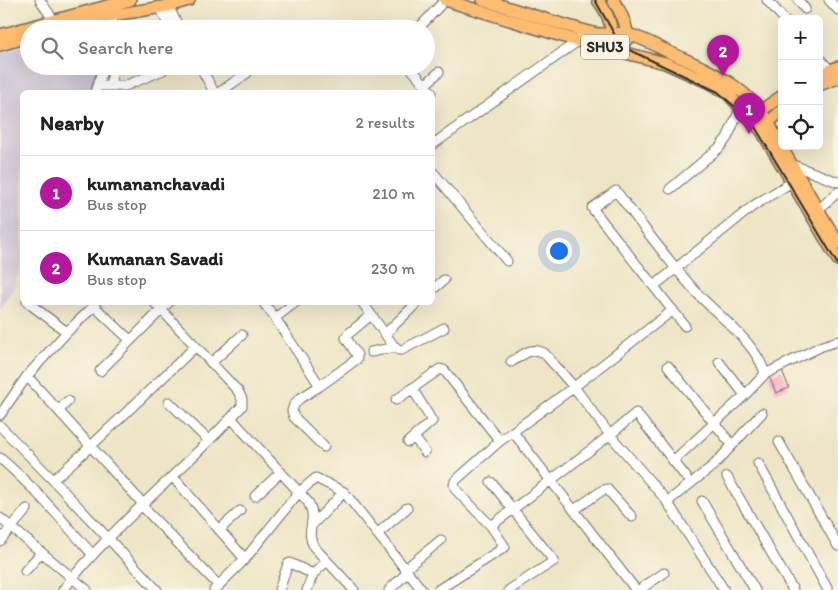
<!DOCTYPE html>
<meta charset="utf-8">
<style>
:root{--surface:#fff;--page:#f6f6f6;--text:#222;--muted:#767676;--line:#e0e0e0;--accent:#b5179e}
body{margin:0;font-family:Itim,sans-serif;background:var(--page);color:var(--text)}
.controls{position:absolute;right:15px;top:15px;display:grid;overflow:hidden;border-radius:8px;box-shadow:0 5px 20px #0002}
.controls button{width:45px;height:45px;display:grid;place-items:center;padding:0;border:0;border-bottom:1px solid var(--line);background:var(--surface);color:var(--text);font:25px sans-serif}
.you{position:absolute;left:558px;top:250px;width:18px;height:18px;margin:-12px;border:4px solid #fff;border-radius:50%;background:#1a73e8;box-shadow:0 0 0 8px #1a73e833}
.badge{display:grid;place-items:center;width:32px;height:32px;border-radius:50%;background:var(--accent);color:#fff;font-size:16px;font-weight:700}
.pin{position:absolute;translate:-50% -41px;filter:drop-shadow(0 1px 2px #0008)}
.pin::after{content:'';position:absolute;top:26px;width:18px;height:15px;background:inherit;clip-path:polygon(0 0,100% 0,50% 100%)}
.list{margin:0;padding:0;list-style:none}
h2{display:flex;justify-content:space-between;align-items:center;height:65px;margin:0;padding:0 20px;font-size:21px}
h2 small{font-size:16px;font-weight:400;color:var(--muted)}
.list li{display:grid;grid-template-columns:32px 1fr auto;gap:15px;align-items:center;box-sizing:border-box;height:75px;padding:0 20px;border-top:1px solid var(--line)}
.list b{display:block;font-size:19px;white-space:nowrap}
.list p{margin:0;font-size:16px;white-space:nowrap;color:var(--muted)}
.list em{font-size:16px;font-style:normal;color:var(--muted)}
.icon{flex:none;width:28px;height:28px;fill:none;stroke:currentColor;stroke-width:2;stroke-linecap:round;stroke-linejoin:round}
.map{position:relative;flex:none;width:838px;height:590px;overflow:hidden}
.search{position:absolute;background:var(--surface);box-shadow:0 5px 20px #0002;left:20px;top:20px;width:415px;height:55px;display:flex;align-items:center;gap:12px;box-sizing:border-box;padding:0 18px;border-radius:28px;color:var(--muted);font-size:19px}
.panel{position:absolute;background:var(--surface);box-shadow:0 5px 20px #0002;left:20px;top:90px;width:415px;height:215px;border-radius:8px}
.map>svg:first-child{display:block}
.industrial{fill:#c9bfd7}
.building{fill:#f8a3c9}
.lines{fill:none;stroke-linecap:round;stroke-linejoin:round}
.minor-casing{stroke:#6f6c61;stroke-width:11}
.major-casing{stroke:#6f6c61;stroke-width:14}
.minor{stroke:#fff;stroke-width:9}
.major{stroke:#febc70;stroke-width:11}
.rail{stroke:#2b2b2b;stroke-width:2}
.labels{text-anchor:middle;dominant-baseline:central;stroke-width:4.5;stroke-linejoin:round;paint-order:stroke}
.shield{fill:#fcf5e5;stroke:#6a6863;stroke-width:1}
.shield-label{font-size:15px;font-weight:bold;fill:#2b2b2b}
</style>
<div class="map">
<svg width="838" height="590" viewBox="0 0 838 590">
<rect width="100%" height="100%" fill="#fcf5e5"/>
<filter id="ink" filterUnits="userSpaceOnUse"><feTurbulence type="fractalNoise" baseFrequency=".02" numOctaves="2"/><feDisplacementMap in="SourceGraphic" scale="10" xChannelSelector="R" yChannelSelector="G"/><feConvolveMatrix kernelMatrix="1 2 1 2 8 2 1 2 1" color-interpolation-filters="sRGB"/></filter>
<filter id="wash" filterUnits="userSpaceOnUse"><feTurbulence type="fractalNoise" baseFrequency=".0096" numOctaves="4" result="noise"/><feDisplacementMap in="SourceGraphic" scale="20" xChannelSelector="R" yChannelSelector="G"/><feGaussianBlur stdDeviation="1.12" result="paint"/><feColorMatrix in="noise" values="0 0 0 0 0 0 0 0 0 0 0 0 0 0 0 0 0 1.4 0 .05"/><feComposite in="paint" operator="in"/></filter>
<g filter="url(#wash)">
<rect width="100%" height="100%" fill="#ede5c5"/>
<path class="industrial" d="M29 44V66H98L88 92H22V264L13 289 0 310V52Z"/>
<g id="blocks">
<path class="building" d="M782 370 789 388 776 393 769 376Z"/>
</g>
</g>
<g filter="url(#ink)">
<use href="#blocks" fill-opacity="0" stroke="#6f6c61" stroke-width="1"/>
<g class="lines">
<defs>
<path id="minor" d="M40 0 56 24
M767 0 784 19
M798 0 805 9
M829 0 838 10
M168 6 180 29
M160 7 170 29
M111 29 114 15
M418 29 445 0
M819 58 830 70
M200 66 214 92
M409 66 431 92
M425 85 439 72
M97 86H125L163 70 166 66
M110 86 114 66
M95 92 104 66
M220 92 247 73
M432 145 578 41 579 38
M793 165 838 182
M432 171 507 261
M670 189 719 148 727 138 741 107
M819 209 838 192
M654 286 753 206 792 182
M432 290 444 280
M263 302 275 318 320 386
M362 302 393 345 399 350H402L444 328
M275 318 296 302
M685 326 592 208 616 191C642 225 668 261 697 293 719 317 757 343 765 374L745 395 719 362
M67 332 94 306 130 340
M385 334 418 302
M371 352 396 347
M511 362C523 355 531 346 544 353L574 387 610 435 666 500 724 590
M211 363 242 335
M668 366 728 440
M100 371 169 302
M765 374 822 346 838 341
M27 376 144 505
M396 400 440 369 444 370 500 441
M169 402 209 441
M59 410 68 401
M0 415 27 376 67 332 27 302
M231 418 308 502C319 521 304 529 314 547L354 590
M0 426 53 480 157 590
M513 432 636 590
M414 437 425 452
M408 442 432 421 412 388
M779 442 838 546
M324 447 294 417 292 411 294 405 299 399 320 386 357 359V355L346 338 347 335 371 315
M0 458C34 487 63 521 92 554
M673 461 745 395
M758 463 828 590
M173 477 245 559
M727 477 793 590
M53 480 91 446 195 347
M491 482 554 561 509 590
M255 496 281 472
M702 501 755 590
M667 502 714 465 762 413
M142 506 219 586
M574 510 603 490 607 489 632 517
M0 518 87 590
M312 525 344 492
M491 526 610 435 636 413 686 477
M219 530 240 511
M377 534 407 508
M0 541 27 509
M405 569 441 540
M25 571 41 553
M63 590C115 523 185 470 242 406V399L238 391 154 302
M214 590 245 559 299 492 316 478 344 492 422 590
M279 590 288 564 290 563 313 574
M307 590 313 574 327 561
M389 590 408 572
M438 590 505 547 491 526 456 490 454 485 455 481 500 441 574 387 673 310
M639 590 664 573"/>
<path id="major" d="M445 0 578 41 665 63 712 84 728 94 761 130 838 260
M483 0C520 11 556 23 593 33 604 36 616 32 627 34 641 37 656 46 669 52 713 72 757 90 776 138L838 243
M598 0C607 12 614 27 610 41
M613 0C620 10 629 28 627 40
M60 29 114 15 168 6 189 0
M0 35 130 0
M0 45 29 37
M819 75 838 67
M819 85 838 78
M756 114 782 96
M765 126 782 110"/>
</defs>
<use href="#minor" class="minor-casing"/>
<use href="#major" class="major-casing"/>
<use href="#minor" class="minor"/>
<use href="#major" class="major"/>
<path class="rail" d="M595 0 621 46 718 92 752 122 838 265"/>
</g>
</g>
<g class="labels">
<rect class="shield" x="581" y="34.5" width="48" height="25" rx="4"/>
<g class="shield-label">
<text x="605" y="47">SHU3</text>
</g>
</g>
</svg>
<div class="controls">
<button>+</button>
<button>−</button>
<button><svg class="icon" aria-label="locate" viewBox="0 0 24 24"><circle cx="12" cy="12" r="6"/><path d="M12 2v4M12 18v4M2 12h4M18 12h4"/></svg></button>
</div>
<div class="you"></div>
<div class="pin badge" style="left:749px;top:134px">1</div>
<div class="pin badge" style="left:723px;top:76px">2</div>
<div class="search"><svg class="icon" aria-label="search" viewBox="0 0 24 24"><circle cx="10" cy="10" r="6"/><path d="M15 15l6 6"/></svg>Search here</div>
<section class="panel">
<h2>Nearby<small>2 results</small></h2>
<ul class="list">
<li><span class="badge">1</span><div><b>kumananchavadi</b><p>Bus stop</p></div><em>210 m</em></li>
<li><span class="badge">2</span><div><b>Kumanan Savadi</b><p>Bus stop</p></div><em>230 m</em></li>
</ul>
</section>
</div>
